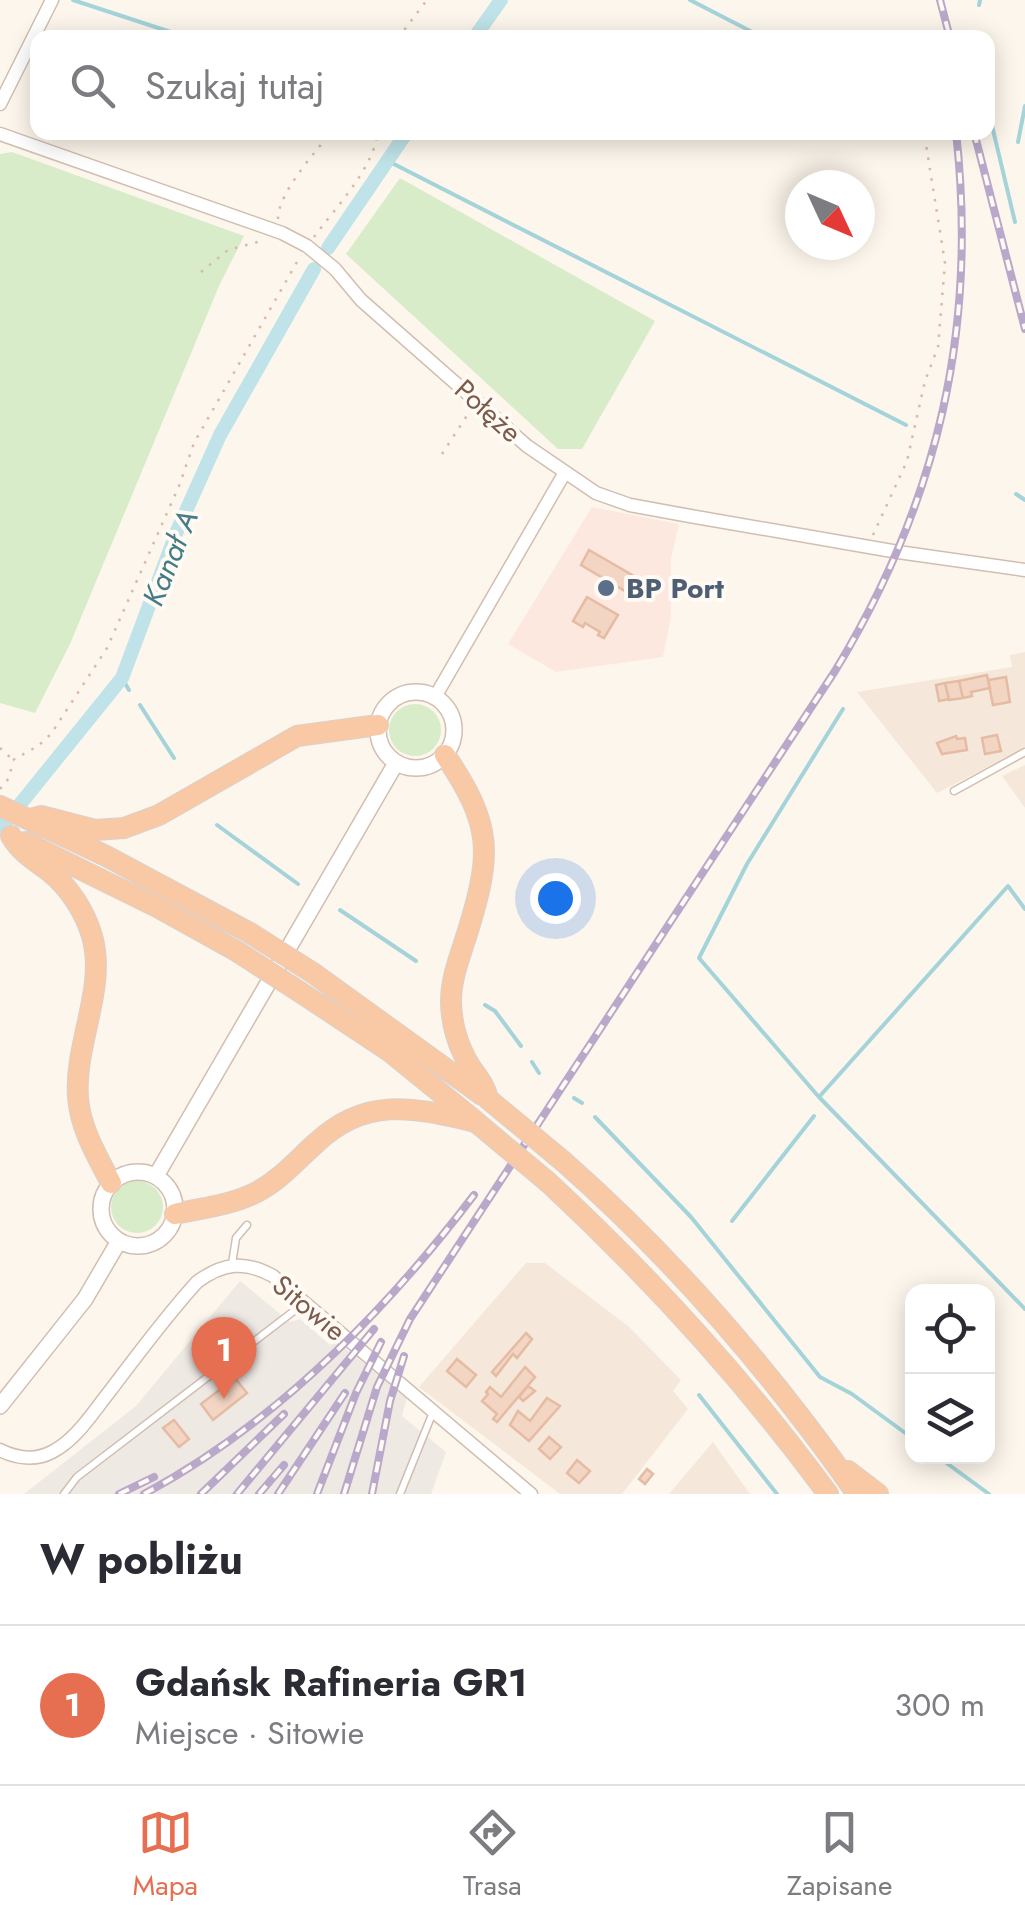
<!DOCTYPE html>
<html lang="pl">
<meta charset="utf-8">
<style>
:root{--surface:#fff;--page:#f2f2f3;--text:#2b2b33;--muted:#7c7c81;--line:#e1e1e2;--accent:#e76f51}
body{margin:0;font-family:Jost,sans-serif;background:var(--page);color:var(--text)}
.controls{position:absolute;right:30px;bottom:30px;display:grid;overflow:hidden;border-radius:20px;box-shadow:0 5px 25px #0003}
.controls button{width:90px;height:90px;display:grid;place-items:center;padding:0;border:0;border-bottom:2px solid var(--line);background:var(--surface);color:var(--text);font:50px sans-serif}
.compass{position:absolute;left:785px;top:170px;width:90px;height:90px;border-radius:50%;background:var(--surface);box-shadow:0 5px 25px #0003;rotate:134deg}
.you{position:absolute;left:555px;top:898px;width:35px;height:35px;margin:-25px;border:8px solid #fff;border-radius:50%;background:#1a73e8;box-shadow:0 0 0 15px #1a73e833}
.badge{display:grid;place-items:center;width:65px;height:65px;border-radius:50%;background:var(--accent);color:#fff;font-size:32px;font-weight:700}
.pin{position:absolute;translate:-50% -82px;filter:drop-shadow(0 2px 5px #0008)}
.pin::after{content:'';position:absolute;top:52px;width:35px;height:30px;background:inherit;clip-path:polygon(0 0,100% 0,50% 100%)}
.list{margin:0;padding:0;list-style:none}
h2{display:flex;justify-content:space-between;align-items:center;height:130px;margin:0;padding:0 40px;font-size:42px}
h2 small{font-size:32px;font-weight:400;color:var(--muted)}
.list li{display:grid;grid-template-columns:65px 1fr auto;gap:30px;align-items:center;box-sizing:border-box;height:160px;padding:0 40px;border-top:2px solid var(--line)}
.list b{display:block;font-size:38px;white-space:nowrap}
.list p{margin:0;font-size:32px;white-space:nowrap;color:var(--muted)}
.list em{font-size:32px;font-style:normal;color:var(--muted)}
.icon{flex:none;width:55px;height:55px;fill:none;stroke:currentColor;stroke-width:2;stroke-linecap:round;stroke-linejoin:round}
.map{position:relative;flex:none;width:1025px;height:1494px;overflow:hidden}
.search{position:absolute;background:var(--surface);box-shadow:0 5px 25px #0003;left:30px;right:30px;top:30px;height:110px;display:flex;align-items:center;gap:25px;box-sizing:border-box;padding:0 35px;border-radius:20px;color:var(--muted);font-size:38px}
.sheet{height:290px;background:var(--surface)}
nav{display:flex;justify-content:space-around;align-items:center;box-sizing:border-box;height:140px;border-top:2px solid var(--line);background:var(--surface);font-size:28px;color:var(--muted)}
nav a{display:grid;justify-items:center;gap:5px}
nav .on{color:var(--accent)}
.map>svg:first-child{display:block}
.residential{fill:#f5e8da}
.commercial{fill:#fde8e0}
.industrial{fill:#efe9e4}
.green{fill:#d8ecc9}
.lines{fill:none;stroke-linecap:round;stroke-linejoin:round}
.stream{stroke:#a5d3da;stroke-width:4}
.canal{stroke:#bfe3e8;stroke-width:14}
.building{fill:#f3d5c3;stroke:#e6bba3;stroke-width:2.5}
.service-casing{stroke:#d1beb0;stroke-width:9}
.minor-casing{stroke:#d1beb0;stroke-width:15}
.tertiary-casing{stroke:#d1beb0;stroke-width:18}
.trunk-casing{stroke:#dad1cd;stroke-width:22}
.path{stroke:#d9b8a5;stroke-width:2.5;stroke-dasharray:2.5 8;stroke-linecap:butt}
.service{stroke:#fff;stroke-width:6}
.minor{stroke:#fff;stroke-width:12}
.tertiary{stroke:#fff;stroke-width:15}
.trunk{stroke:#f9c8a4;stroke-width:20}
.rail-casing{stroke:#b9a8c9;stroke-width:8}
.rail{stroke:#fffaf3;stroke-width:4;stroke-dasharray:11;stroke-linecap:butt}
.trunk-bridge-casing{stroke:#dad1cd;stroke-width:22;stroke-linecap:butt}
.trunk-bridge{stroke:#f9c8a4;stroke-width:20}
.service-dot{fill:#5c6f8a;stroke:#fffaf3;stroke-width:4}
.labels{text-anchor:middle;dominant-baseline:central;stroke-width:8;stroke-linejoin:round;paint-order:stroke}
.street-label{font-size:28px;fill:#7a5c4d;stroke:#fffaf3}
.service-label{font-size:28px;font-weight:bold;fill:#4e5e75;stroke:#fffaf3;text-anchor:start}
.water-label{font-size:30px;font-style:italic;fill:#437c86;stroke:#fffaf3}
</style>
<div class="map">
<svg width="1025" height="1494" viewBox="0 0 1025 1494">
<rect width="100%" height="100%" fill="#fdf6ec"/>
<path class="residential" d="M1025 652V748L937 793 857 692 1012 667 1010 655Z
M1025 765V808L1002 776Z
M526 1263H545L628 1326 681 1380 673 1391 688 1409 622 1494H560L419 1387Z
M713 1442 750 1494H669Z"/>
<path class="commercial" d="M592 507 679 524 671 558V618L663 657 556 672 508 644Z"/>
<path class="industrial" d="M240 1281 290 1322 300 1319 330 1345 335 1340 407 1398 402 1416 446 1452 431 1494H24L136 1406Z"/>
<path class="green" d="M12 152 244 236 219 286 70 644 35 713 0 703V154Z
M400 178 655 321 582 449H558L346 254Z
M389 730a26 26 0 1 1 52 0a26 26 0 1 1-52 0Z
M111 1207a26 26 0 1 1 52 0a26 26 0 1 1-52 0Z"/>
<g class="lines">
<path class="stream" d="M73 0 189 38
M690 0 762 37
M979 5 980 0
M988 109 1015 222
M1018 142 1025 106
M388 161 906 425
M1016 494 1025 500
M122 678 129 690
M140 705 174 758
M217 825 298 884
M1025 909 1008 886 819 1097 1025 1309
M340 910 416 961
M485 1005 495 1011 521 1046
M532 1062 539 1073
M818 1096 699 958 747 864 843 709
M574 1098 582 1103
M595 1117 691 1217 820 1377 852 1394 912 1438
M732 1221 814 1116
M699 1395 777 1494
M937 1456 989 1494"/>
<path class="canal" d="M474 38 501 0
M328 248 407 132
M0 829 122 678 177 531 220 435 314 269"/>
</g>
<path class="building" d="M589 550 639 579 630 594 581 565Z
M587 597 618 615 604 638 598 635 600 632 585 623 583 627 573 621Z
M987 675 990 688 971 692 972 696 963 698 959 681Z
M1006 677 1010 702 993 705 988 680Z
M959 681 963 698 949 700 945 683Z
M945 683 949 699 939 701 936 685Z
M997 735 1001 751 985 754 982 738Z
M956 736 957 739 965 738 967 750 942 754 937 743Z
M526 1333 532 1339 517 1358 513 1354 496 1376 492 1372Z
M457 1359 476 1375 466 1387 447 1371Z
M525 1367 535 1377 497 1422 493 1419 497 1414 482 1401 488 1394 486 1392 490 1387 501 1397Z
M235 1378 247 1393 213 1420 201 1404Z
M528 1386 535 1391 523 1401 519 1397Z
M547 1398 560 1406 529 1441 510 1425 518 1411 530 1421Z
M174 1420 189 1439 179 1447 163 1428Z
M549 1437 561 1447 550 1459 539 1449Z
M577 1460 590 1471 579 1483 567 1473Z
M647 1469 653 1474 645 1484 639 1479Z"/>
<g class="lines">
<defs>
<path id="service" d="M954 791 1025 752
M232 1264 236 1238 247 1225
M64 1494 77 1477 303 1304
M400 1494 433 1412"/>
<path id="minor" d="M0 104 52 0
M0 134 282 233 307 246 335 269 361 300 527 446 596 493 630 505 690 516 898 552 1025 570
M435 697 564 474
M0 1450C16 1458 35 1461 52 1452 77 1439 93 1412 110 1391 138 1354 166 1316 197 1282 223 1263 244 1260 273 1276L531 1494"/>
<path id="tertiary" d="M378 730a38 38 0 1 1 76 0a38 38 0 1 1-76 0Z
M101 1209a37 37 0 1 1 74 0a37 37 0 1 1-74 0Z
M156 1176 396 763
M0 1406 85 1299 119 1241"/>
<path id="trunk" d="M445 755C493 826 492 853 467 934 460 956 451 978 451 1001 451 1023 458 1047 470 1066 478 1078 485 1085 488 1099
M0 806 106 856 250 933
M30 819 41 816 95 830 124 828 159 815 297 736 378 725
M11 836C21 853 34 860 50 872 69 887 85 912 92 936 107 988 74 1044 78 1097 80 1128 97 1156 111 1183
M25 842 157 907 238 952
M313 973 482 1095
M300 992 389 1051 474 1120
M564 1162C675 1260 772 1373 857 1494
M549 1183C652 1279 745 1381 828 1494
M175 1214C202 1208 232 1205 257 1192 280 1180 297 1160 316 1143 367 1095 415 1108 476 1122
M848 1471 878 1494"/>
</defs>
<use href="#service" class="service-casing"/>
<use href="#minor" class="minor-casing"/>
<use href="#tertiary" class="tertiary-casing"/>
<use href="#trunk" class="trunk-casing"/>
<path class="path" d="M398 38 427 0
M278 219C278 193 315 153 331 132
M314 237C333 211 377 164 377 132
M201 272 228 250 265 240
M442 454 468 414
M873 535 907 461 925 381 938 347 945 263 924 132
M0 748 12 759
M13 760 38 746 51 734 107 648 179 486 194 443 301 255
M0 789 9 778 13 761"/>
<use href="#service" class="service"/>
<use href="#minor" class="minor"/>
<use href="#tertiary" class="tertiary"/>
<use href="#trunk" class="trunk"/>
<defs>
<path id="rail" d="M940 0 950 38
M974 132 1025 329
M119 1494 154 1477
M144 1494C275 1424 385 1312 474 1195
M201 1494 284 1414
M237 1494 374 1329
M259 1494 284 1465
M278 1494 345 1393
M317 1494 356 1393 381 1342
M344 1494 377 1387 410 1319 835 671C938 502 978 329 956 132
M372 1494 390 1401 404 1356"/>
</defs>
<use href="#rail" class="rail-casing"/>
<use href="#rail" class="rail"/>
<defs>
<path id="trunk-bridge" d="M250 933 313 973
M238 952 300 992
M488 1099 564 1162
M476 1122 549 1183"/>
</defs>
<use href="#trunk-bridge" class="trunk-bridge-casing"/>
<use href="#trunk-bridge" class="trunk-bridge"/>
</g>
<circle class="service-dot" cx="606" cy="588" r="10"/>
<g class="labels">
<g class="street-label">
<text transform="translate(488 411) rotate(42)">Połęże</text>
<text transform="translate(309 1308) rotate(40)">Sitowie</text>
</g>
<g class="service-label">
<text x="626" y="588">BP Port</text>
</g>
<g class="water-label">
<text transform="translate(170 558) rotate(-68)">Kanał A</text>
</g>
</g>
</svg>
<div class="controls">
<button><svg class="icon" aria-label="locate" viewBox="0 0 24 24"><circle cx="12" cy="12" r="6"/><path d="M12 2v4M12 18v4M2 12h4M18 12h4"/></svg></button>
<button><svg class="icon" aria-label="layers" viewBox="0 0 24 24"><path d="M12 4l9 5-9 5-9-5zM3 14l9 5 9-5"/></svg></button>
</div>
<svg class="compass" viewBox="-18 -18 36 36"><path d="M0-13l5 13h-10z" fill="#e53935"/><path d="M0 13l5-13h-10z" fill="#7c7c81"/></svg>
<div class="you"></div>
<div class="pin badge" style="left:224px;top:1399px">1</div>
<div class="search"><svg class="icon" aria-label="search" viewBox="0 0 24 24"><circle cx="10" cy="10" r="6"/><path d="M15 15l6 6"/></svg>Szukaj tutaj</div>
</div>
<section class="sheet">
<h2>W pobliżu<small></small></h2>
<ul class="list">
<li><span class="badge">1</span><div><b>Gdańsk Rafineria GR1</b><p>Miejsce · Sitowie</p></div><em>300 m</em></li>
</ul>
</section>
<nav>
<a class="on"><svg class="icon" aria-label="map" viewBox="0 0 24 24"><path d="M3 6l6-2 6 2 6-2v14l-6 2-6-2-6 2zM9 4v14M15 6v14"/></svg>Mapa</a>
<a><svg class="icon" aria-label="directions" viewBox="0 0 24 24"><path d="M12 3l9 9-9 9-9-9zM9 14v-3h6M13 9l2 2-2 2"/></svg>Trasa</a>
<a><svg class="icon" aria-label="saved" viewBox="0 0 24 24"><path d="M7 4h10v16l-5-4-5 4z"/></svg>Zapisane</a>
</nav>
